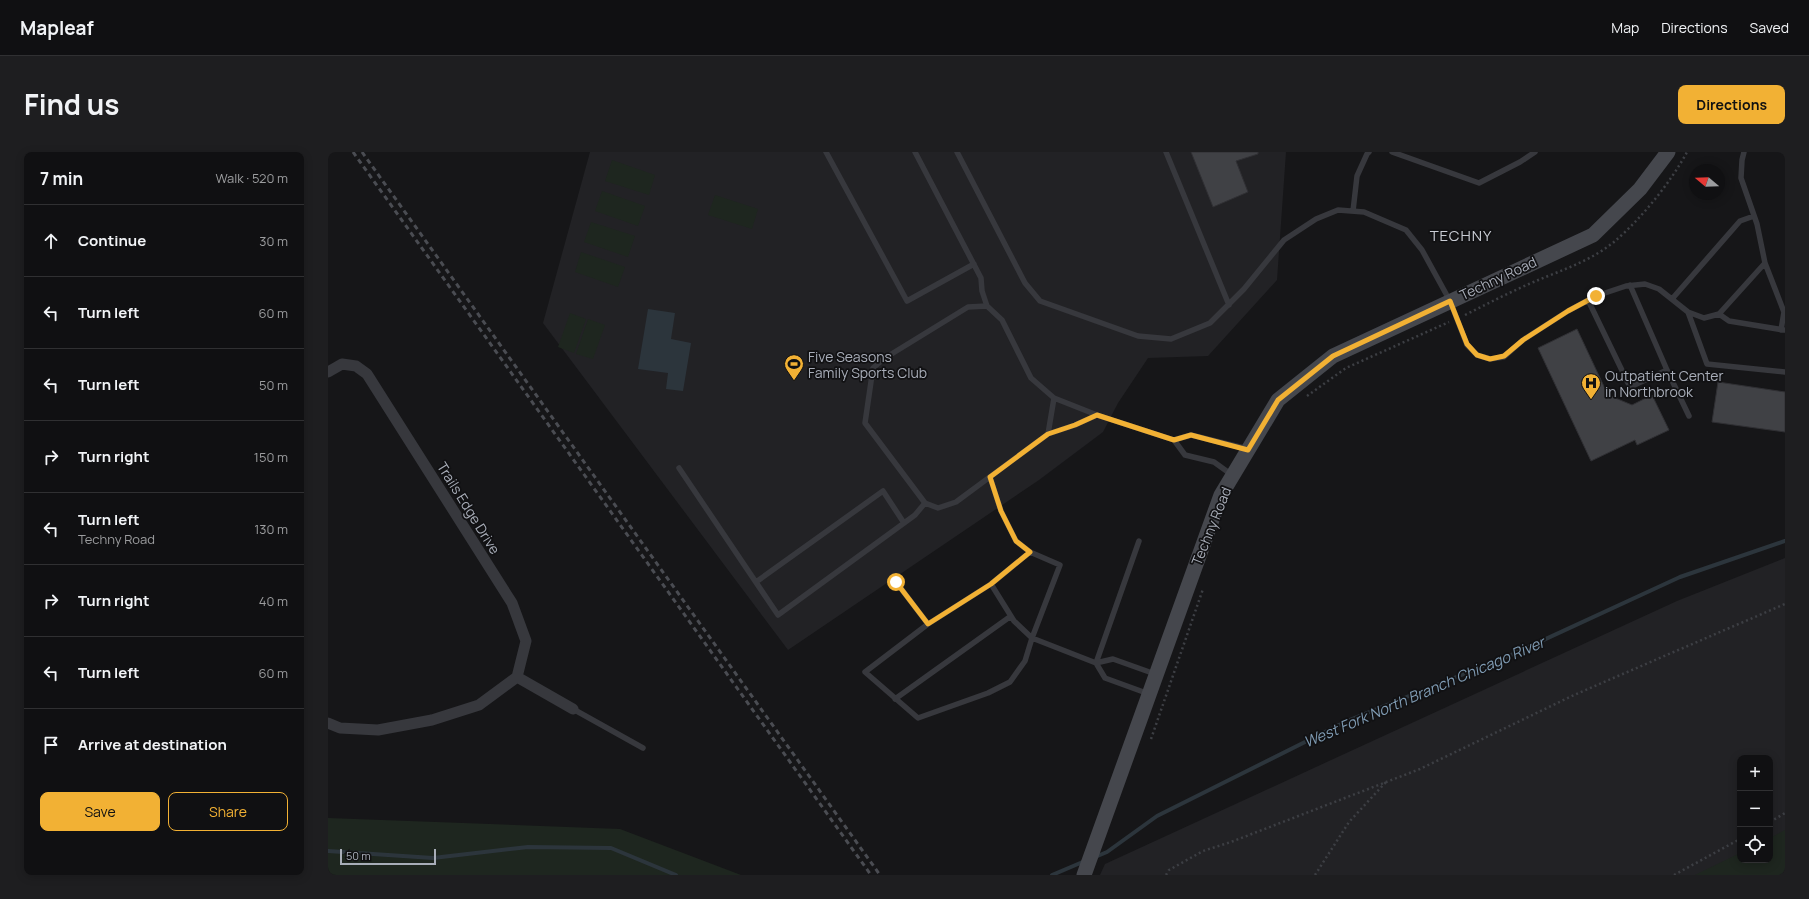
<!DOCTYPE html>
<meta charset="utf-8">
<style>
:root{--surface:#101012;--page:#1e1e20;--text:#f1f3f6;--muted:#9c9d9f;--line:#303032;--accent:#f2b134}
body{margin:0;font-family:Manrope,sans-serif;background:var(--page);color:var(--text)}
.controls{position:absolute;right:12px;bottom:12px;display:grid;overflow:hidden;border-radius:8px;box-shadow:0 2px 10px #0003}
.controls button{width:36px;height:36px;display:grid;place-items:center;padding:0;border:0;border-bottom:1px solid var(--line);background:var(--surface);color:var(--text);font:20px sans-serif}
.compass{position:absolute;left:1361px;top:12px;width:36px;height:36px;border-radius:50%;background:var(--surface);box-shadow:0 2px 10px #0003;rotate:289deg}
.scale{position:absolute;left:12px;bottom:10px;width:96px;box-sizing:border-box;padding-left:4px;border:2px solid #a8adb8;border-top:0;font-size:11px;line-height:14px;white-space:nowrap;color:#a8adb8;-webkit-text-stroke:3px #111113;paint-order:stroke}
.stop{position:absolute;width:12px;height:12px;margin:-9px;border:3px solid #f2b134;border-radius:50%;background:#fff}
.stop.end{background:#f2b134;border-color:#fff;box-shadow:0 1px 4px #0008}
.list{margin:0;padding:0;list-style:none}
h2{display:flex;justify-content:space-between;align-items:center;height:52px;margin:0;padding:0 16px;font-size:17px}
h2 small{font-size:13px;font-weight:400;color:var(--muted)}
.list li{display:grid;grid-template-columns:26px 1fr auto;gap:12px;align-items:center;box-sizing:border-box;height:72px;padding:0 16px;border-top:1px solid var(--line)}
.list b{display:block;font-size:15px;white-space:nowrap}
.list p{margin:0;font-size:13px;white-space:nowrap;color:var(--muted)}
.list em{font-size:13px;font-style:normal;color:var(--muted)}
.actions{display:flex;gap:8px;padding:12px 16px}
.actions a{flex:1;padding:9px 0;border:1px solid var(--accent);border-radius:8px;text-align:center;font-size:14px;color:var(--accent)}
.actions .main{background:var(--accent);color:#111}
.icon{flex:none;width:22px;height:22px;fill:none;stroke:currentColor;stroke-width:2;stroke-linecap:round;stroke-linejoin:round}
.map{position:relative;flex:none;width:1457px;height:723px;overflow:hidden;border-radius:8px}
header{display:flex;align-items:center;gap:24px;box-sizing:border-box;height:56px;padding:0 20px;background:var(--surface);border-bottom:1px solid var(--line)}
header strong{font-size:19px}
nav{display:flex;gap:22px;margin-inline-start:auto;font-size:14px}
.intro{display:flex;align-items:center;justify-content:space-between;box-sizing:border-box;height:96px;padding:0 24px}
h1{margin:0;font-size:28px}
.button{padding:10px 18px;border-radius:8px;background:var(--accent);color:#111;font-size:14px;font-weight:700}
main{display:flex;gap:24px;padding:0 24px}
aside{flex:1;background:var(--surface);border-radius:8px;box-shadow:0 2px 10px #0003}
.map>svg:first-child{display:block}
.built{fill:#222225;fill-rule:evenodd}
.green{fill:#1e261f}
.water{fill:#2c353c}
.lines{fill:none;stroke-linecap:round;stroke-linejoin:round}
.stream{stroke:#2c353c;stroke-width:4}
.building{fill:#404145;stroke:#303034}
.path{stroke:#3d3f44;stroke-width:2.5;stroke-dasharray:2 3;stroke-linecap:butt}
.lane{stroke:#37383d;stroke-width:5.5}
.street{stroke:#37383d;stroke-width:11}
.secondary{stroke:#45474d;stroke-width:15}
.rail{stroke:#4a4c52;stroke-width:3;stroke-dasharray:5 4;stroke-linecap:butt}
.route{stroke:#f2b134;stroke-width:5}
.labels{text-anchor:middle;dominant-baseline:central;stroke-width:3.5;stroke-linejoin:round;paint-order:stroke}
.street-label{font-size:14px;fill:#a8adb8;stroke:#111113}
.poi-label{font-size:14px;fill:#a8adb8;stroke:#111113;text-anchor:start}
.neighbourhood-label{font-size:15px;letter-spacing:1px;fill:#c9ccd4;stroke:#111113}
.water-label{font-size:15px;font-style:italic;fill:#7f9bb3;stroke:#111113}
</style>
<header>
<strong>Mapleaf</strong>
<nav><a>Map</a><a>Directions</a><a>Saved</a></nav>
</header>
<div class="intro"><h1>Find us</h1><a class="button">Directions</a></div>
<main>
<aside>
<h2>7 min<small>Walk · 520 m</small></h2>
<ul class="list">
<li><svg class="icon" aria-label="ahead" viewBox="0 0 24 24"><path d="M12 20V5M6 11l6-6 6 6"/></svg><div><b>Continue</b></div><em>30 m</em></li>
<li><svg class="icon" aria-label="left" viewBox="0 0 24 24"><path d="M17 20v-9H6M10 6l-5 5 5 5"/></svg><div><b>Turn left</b></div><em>60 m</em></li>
<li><svg class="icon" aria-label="left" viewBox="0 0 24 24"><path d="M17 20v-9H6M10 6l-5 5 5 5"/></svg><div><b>Turn left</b></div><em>50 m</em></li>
<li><svg class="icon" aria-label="right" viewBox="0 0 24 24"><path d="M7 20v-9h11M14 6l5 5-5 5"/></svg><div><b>Turn right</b></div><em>150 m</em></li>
<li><svg class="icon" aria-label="left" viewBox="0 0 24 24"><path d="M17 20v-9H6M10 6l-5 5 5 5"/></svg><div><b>Turn left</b><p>Techny Road</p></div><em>130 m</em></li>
<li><svg class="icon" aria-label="right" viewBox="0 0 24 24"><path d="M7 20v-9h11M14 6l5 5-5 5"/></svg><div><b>Turn right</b></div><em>40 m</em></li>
<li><svg class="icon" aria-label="left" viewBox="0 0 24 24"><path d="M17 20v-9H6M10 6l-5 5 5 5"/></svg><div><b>Turn left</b></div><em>60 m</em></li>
<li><svg class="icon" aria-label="arrive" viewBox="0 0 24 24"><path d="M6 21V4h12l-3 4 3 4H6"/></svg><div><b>Arrive at destination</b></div></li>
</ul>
<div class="actions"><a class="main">Save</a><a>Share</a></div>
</aside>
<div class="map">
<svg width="1457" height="723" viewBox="0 0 1457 723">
<rect width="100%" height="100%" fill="#161618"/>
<path class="built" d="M262 0H958L949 128 880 204 820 206 790 251 775 280 711 328 460 498 215 171Z
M1457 406V723H772L777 712 1349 449ZM1412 606H1442V708H1412Z"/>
<path class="green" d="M284 8 327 23 321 43 277 29Z
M274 39 317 54 310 74 267 59Z
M387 43 430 57 424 77 380 63Z
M263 70 307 84 300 105 256 90Z
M253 100 297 115 290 135 247 120Z
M242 161 258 167 246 201 230 195Z
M260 167 277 173 265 207 248 202Z
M0 666 292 677 413 723H0Z
M1457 678V723H1367L1412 701V708H1442V686Z"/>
<path class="water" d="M320 157 347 161 343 187 363 191 355 239 338 237 340 221 310 217Z"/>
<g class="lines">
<path class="stream" d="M0 699 105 706 200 695 283 696 348 723
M767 705 779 700 829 664 1019 569 1183 503 1352 425 1457 389
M724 723 757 709"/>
</g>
<path class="building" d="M863 0H930V2L908 9 920 40 885 55Z
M1249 177 1280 243 1304 253 1324 243 1341 278 1309 293 1307 288 1263 309 1210 196Z
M1390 230 1457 240V280L1384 270Z"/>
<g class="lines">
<path class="path" d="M1137 163C1161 151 1184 139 1208 129 1234 118 1265 108 1287 89 1313 67 1343 30 1359 0
M979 244 1018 216 1121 170
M823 587 875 437
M1442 670 1457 661
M838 723 841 718 875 699 903 690 1092 617 1246 543 1457 452
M987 723 1021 670 1058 630
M1346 723 1412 687"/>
<path class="lane" d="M498 0 579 149 646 112
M587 0 653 126 654 139 659 154
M629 0 697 131 712 149 810 184 843 187 882 171 916 137 956 88 988 67 1010 58 1036 60 1078 78 1094 98 1122 149 1139 193 1149 203 1162 207 1176 205 1195 188 1240 159 1268 144 1298 134 1317 132 1331 137 1360 160 1376 166 1391 162 1437 111
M838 0 901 153
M1064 0 1151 31 1192 10 1207 0
M1416 0 1414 8 1413 26 1429 72 1437 111 1456 160 1453 178
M1025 59 1029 24 1039 2 1041 0
M1302 133 1339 218
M1344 147 1412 69 1426 64
M1260 148 1302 235 1339 218 1361 264
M1360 160 1379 212 1457 220
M1391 162 1401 169 1456 178
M726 246 720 282 747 273 769 263
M720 282 628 350 610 356 597 351 537 271 545 216 557 206 640 155 659 154 674 168 703 226 726 246 769 263 846 288
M351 316 450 463 587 363 597 351
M904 323 886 310 857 303 846 288 863 283 920 297
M662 325 673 359 688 389 702 400
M428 430 555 339 576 371
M568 430 600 472 537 520 590 566 660 541 682 530 697 509 704 486 732 413 702 400 663 432 600 472
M663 432 686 469 704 486 768 511 785 507 827 522
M768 511 811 389
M768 511 777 526 821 542
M567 547 683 464
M245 557 315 596"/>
<path class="street" d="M0 220 14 212 28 214 39 222 184 451 198 489 189 525 151 553 104 568 50 578 12 576 0 571
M189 525 245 557"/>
<path class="secondary" d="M756 723 893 343 950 248 1005 204 1265 83 1312 37 1340 0"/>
<path class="rail" d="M25 0 543 723
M34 0 552 723"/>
</g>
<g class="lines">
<path class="route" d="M568 430 600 472 663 432 702 400 688 389 673 359 662 325 720 282 747 273 769 263 846 288 863 283 920 298 950 248 1005 204 1122 149 1139 192 1149 203 1162 207 1176 204 1195 188 1240 159 1268 144"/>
</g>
<defs>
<symbol id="stadium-pin" viewBox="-11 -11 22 30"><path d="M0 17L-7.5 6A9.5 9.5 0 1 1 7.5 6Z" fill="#f2b134" stroke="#111113"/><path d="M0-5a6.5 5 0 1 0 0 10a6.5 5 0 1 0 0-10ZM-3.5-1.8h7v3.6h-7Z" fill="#111"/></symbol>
<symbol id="hospital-pin" viewBox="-11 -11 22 30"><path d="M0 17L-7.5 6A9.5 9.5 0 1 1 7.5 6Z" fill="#f2b134" stroke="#111113"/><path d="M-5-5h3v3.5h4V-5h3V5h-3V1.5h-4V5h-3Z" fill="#111"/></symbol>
</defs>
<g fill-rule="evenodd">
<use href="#stadium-pin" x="455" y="201" width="22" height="30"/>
<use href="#hospital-pin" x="1252" y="220" width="22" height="30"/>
</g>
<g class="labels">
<g class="street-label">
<text transform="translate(1170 126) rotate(-25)">Techny Road</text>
<text transform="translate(141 356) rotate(58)">Trails Edge Drive</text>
<text transform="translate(883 374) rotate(-68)">Techny Road</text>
</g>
<g class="poi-label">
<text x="480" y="204">Five Seasons<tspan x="480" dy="16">Family Sports Club</tspan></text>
<text x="1277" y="223">Outpatient Center<tspan x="1277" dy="16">in Northbrook</tspan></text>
</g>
<g class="neighbourhood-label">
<text x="1133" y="83">TECHNY</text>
</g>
<g class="water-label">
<text transform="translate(1096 540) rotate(-23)">West Fork North Branch Chicago River</text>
</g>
</g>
</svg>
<div class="controls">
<button>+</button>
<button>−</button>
<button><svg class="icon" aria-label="locate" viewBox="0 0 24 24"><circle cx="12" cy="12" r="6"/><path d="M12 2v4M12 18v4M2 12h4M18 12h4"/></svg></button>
</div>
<svg class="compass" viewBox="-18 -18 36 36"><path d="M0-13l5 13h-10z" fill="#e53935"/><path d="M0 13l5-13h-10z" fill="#9c9d9f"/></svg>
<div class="scale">50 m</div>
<div class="stop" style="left:568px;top:430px"></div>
<div class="stop end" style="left:1268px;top:144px"></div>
</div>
</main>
